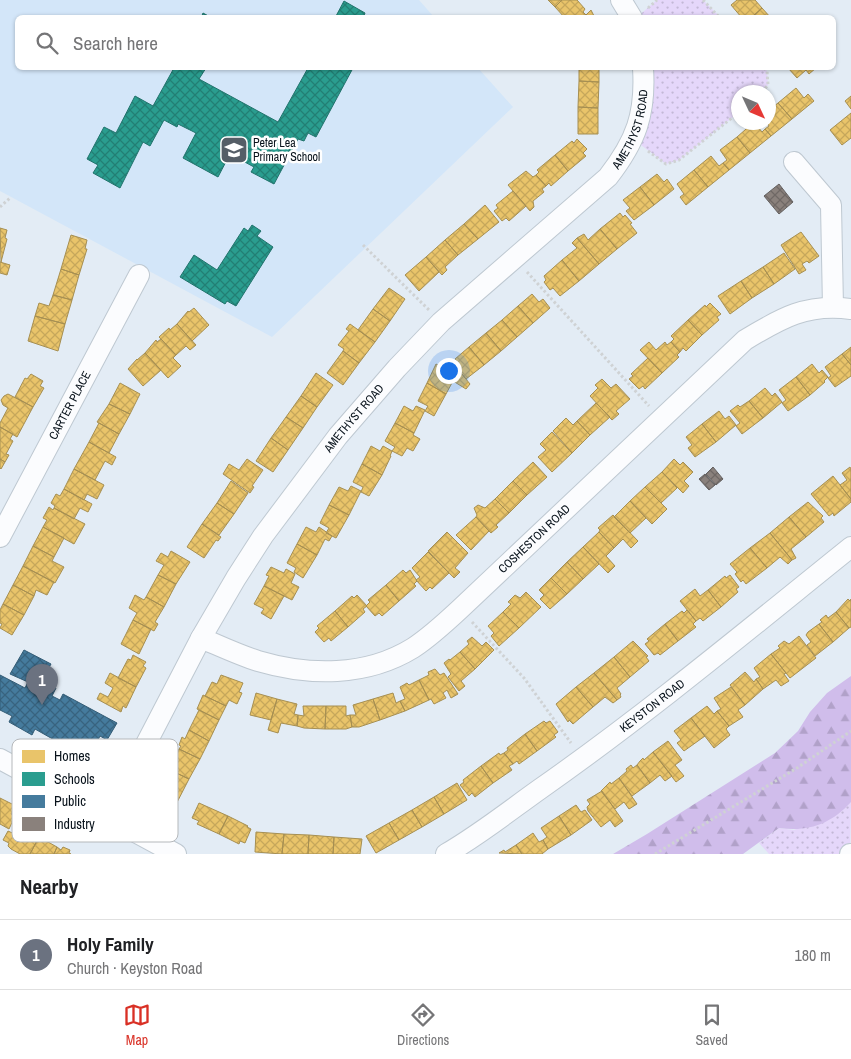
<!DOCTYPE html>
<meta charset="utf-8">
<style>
:root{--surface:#fff;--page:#f2f2f2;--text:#202124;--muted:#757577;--line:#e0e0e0;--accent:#d93025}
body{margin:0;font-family:"Archivo Narrow",sans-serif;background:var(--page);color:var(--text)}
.compass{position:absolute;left:731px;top:85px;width:45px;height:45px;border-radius:50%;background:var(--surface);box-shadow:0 1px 4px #0004;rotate:134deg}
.you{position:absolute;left:448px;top:370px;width:18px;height:18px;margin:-12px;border:4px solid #fff;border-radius:50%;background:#1a73e8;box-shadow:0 0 0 8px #1a73e833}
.badge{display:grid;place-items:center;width:32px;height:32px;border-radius:50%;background:var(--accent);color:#fff;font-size:16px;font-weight:700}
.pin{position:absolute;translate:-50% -41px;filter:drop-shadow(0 1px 2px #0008)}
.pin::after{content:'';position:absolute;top:26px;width:18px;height:15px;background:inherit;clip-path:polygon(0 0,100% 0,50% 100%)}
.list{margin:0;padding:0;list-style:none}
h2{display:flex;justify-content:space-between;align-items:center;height:65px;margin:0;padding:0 20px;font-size:21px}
h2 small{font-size:16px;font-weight:400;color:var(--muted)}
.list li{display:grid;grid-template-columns:32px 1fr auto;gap:15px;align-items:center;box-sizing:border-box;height:70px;padding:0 20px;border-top:1px solid var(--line)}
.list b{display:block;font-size:19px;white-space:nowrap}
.list p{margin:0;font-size:16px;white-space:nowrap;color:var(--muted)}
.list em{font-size:16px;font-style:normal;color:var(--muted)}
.icon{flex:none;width:28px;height:28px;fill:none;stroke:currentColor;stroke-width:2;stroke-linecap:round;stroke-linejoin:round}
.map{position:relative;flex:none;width:851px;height:854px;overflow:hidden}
.search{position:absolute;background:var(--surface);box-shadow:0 1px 4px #0004;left:15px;right:15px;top:15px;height:55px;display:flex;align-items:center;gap:12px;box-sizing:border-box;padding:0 18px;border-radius:8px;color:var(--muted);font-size:19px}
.sheet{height:135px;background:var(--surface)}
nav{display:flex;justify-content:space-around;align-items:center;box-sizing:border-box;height:70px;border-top:1px solid var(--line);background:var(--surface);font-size:14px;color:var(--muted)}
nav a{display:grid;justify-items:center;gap:2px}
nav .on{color:var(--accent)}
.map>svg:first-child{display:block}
.built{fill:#d3e6f9}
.grass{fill:url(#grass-dots)}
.forest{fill:url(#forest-firs)}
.homes{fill:url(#homes-cross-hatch);stroke:#a68f52}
.schools{fill:url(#schools-cross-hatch);stroke:#20736c}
.public{fill:url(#public-cross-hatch);stroke:#335c76}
.industry{fill:url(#industry-cross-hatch);stroke:#63605f}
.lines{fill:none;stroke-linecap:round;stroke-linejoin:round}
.minor-casing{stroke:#bec8d1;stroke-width:22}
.path{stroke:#cfd2d4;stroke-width:3;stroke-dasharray:2.5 2.5;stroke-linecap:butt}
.minor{stroke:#fbfcfe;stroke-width:20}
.labels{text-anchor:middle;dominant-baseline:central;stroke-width:5;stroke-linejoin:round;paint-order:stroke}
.street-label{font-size:12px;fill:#08121b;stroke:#fff}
.poi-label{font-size:12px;fill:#08121b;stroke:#fff;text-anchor:start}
.key{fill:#fff;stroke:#b5b8bb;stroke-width:1}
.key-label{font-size:14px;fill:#08121b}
</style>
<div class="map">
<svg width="851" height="854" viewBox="0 0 851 854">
<defs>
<pattern id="grass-dots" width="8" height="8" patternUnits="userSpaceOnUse" patternTransform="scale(1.25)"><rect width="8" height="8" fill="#e5d7fa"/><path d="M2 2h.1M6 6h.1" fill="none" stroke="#c3b8d6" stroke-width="1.8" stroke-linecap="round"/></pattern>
<pattern id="forest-firs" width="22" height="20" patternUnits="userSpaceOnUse" patternTransform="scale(1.25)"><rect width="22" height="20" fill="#d0bdeb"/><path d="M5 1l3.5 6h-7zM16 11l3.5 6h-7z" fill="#b1a1c9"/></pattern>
<pattern id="homes-cross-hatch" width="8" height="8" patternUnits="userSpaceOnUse" patternTransform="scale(1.25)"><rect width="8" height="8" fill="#e9c46a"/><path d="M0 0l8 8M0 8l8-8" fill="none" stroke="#c6a75b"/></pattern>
<pattern id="schools-cross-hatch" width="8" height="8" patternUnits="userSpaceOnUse" patternTransform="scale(1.25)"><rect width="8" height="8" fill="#2a9d8f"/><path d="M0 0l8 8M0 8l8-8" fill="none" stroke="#227f74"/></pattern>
<pattern id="public-cross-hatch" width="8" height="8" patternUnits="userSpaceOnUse" patternTransform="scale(1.25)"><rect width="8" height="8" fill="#457b9d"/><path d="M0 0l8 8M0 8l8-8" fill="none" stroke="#38637f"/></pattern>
<pattern id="industry-cross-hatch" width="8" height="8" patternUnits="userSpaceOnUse" patternTransform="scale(1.25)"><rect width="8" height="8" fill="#8a817c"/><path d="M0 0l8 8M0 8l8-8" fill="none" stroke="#6f6865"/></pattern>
</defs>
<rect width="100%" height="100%" fill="#e3ecf5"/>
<path class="built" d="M0 0H419L434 17 18 18V68H478L513 107 272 337 0 191Z"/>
<path class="grass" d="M657 0H703L720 17 636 18Z
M643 68H764L767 71 768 85 762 92H738V113L679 160 666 164 633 139Z
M851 802 850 854H769L759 843 779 828 794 830Z"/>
<path class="forest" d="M851 676V802C831 824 809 832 779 828L743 854H613L647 834 775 753 798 731 810 712 827 693Z"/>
<path class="homes" d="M548 0H562L555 7Z
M562 0H577L585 9 583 12 586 15 583 18H565L555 7Z
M737 0H755L762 8 751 18H742L731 5Z
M762 8 771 18H751Z
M591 10 595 18H583Z
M579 68H599V82L579 81Z
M788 68H816L809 74 806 70 797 78Z
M579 81 599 82 598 108 578 107Z
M796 88 804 98 808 94 814 101 792 119 778 103Z
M851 96V109L845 101Z
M778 103 792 119 771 136 765 129 769 126 767 122H768V111Z
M578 107 598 108V134H578Z
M851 113V138L842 145 830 130Z
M754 122 762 132 765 129 771 136 750 153 737 137Z
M737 137 750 153 729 170 723 163 727 160 720 150Z
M577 139 587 149 583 153 586 156 568 171 555 155 572 141 574 143Z
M555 155 568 171 551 186 549 183 546 186 536 175 539 172 537 170Z
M711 156 719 166 723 163 729 170 708 187 694 170Z
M694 170 708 187 686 205 680 197 684 194 677 184Z
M526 171 533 177 536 175 546 186 542 189 544 192 533 201 534 207 530 211 508 185Z
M657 174 664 182 667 179 674 189 654 205 640 187Z
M640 187 654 205 634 220 626 211 630 208 623 200Z
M513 191 526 206 509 221 506 218 502 221 494 211 498 208 496 205Z
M485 205 499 222 478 239 464 224Z
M620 213 623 217 625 215 632 223 630 224 637 233 617 249 600 229Z
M464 224 478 239 458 255 445 240Z
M0 228 7 230 5 238 7 239 1 262Z
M600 229 617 249 599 264 577 238 584 234 588 240Z
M801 232 819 256 809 263 807 261 802 264 806 270 799 274 781 245Z
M71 235 87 240 85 249H87L79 275 61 269Z
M577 238 599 264 579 281 562 260 577 248 572 243Z
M445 240 458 255 445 267 447 270 442 275 426 257Z
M784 253 795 269 774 284 763 267Z
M426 257 439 272 419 291 405 275Z
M562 260 579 281 560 296 553 288 550 290 544 282 546 280 544 276Z
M0 262 10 265 7 275 0 273Z
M763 267 774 284 752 298 741 281Z
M61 269 79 275 72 300 53 295Z
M741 281 752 298 730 314 718 296Z
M389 288 405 299 390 321 373 309Z
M532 294 539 302 543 299 550 308 533 323 518 306Z
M53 295 72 300 65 324 35 316 39 303 49 306Z
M710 303 721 314 717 317 719 320 702 335 688 320 705 305 706 307Z
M518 306 533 323 517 337 502 320Z
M194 308 209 325 192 341 177 324 188 311 189 312Z
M373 309 390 321 375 342 358 330Z
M35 316 65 324 58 351 28 341Z
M502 320 517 337 501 351 486 333Z
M688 320 702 335 686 351 683 348 680 352 671 342 674 339 671 336Z
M177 324 196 345 190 350 186 346 176 355 159 337 169 328 170 330Z
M350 324 375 342 359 363 343 351 344 349 338 345 349 331 346 329Z
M486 333 501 351 484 365 469 347Z
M161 339 176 355 173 358 181 366 168 378 145 353 156 340 157 342Z
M649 342 656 350 665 342 667 345 671 342 680 352 677 355 679 357 662 373 640 350Z
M469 347 484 365 466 379 457 368 460 365 455 359Z
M851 347V365L842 354Z
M343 351 359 363 343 385 327 373Z
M145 353 161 370 143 386 128 369 137 359V360Z
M842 354 851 365V376L835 387 828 378 831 376 825 367Z
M648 358 662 373 645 389 643 386 639 389 629 379 633 376 631 374Z
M436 364 446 369 449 365 457 368 470 384 466 389 453 381 446 394 427 383Z
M812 364 819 373 822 370 828 377 824 381 825 382 810 395 796 377Z
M316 373 333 385 317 407 301 396Z
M31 374 43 381 40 386 44 388 33 407 15 397 25 378 27 379Z
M796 377 810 395 788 411 782 403 786 400 779 390Z
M602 379 611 388 616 384 630 399 616 411 619 414 612 420 590 396 598 388 595 385Z
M120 383 140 394 130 414 109 404Z
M427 383 446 394 434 416 425 411 428 406 418 401Z
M765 388 772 396 775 393 782 402 763 418 749 401Z
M8 394 33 407 17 437 0 427V423L8 408 3 405 1 400 4 396Z
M301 396 317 407 303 428 286 417Z
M749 401 763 418 742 434 736 426 740 423 730 411 738 405 740 407Z
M596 403 610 417 590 435 577 421Z
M109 404 130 414 119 434 97 422Z
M404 406 413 411 416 406 425 410 414 433 395 423Z
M719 411 725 419 729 416 736 425 716 442 702 424Z
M286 417 303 428 288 450 271 438Z
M566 418 573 425 577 421 590 435 572 453 553 431Z
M99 423 119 434 109 453 89 442Z
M395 423 414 433 413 435 420 439 413 451 407 448 402 456 392 451 395 447 385 441Z
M702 424 716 442 695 457 688 448 692 445 686 437Z
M0 427 13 434 10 439 13 441 6 454 9 455 5 462 0 459Z
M552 432 572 453 552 472 538 457 546 450 540 444Z
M271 438 288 450 273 472 256 461Z
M89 442 116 457 112 465 105 461 95 480 74 469Z
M371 446 380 451 383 446 392 451 390 456H391L382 475 362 464Z
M0 459 5 462 1 469 0 468Z
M247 459 263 470 252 486 254 487 250 493 223 474 229 464 239 470Z
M674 459 680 465 683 462 693 472 684 481 689 486 683 493 662 472Z
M533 462 547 477 527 495 513 481Z
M362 464 382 475 369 496 361 492 363 487 353 482Z
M850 467 851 469V499L840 485 847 480 842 473Z
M74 469 104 485 97 499 87 494 84 500 64 489Z
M662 472 677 488 661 503 645 487Z
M833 476 851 499V502L834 516 833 513 829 516 811 494Z
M231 481 248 493 234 514 217 503Z
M513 481 527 495 509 513 495 499Z
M351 486 361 491 349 515 329 505 339 487 348 491Z
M645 487 667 509 652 524 630 501Z
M64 489 92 504 88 512 80 508 74 519 54 508 55 506 51 503 56 494 60 496Z
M495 499 509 513 496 525 498 527 491 533 476 517 477 515 474 508 478 505 485 508Z
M630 501 646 518 630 533 614 517Z
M808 502 823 516 821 518 824 522 806 537 789 517Z
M217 503 234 514 219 535 202 524Z
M329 505 349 515 336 538 326 533 329 528 320 523Z
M49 507 53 510 54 508 85 524 74 544 43 527 47 520 43 518Z
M613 515 638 541 631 548 623 539 614 548 599 532 600 530 598 528Z
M476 517 489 531 471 550 456 535Z
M789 517 806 537 791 549 796 558 792 560 770 533Z
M202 524 221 537 218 541 216 540 204 558 187 547Z
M43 527 64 538 54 557 33 546Z
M306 527 316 532 319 527 332 536 329 541 325 539 317 555 297 544Z
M447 532 468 553 455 568 460 572 454 578 428 551Z
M599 532 614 548 606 556 615 566 608 573 583 547Z
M770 533 792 560 788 564 780 557 767 568 750 548Z
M297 544 317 555 303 578 294 572 296 568 287 563Z
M33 546 54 557 52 561 64 567 55 583 23 566Z
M583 547 599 564 583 579 567 562Z
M750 548 767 568 746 584 743 580 741 582 735 574 737 572 730 564Z
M171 551 190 562 176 584 158 575 164 565 156 561 161 553 168 557Z
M428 552 449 573 432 589 430 587 426 591 416 580 420 577 412 568Z
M567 562 583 579 567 594 551 578Z
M23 566 54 582 47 595 36 590 34 596 13 585Z
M271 567 284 573 286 569 295 574 291 583 299 587 292 600 264 586 269 576 266 575Z
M403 570 406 573 410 570 417 581 414 584 416 586 399 601 386 585Z
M158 575 176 584 164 607 146 597Z
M730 575 739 587 736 589 738 592 721 607 708 590 725 576 726 578Z
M551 578 567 594 550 609 540 599 544 595 539 590Z
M13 585 34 596 24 615 3 604Z
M386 585 399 601 382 616 379 613 375 616 366 606 370 602 368 600Z
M264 586 284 596 271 619 261 613 264 609 254 604Z
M695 589 700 596 708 590 721 607 703 621 700 618 696 621 680 601Z
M526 592 541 607 519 628 503 612 511 604 508 602 515 595 520 598Z
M135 595 144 600 146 597 164 607 155 622 158 624 154 631 133 620 137 613 129 608Z
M357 595 367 606 363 609 365 612 348 627 335 611 352 596 354 598Z
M848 599 850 601 851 599V627L849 628 836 612Z
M3 604 24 615 12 635 0 628 2 624 0 623V610Z
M687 610 696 621 693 624 696 627 678 641 665 624 682 611 684 613Z
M335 611 348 627 331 641 329 638 324 642 315 632 319 628 317 626Z
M503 612 519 628 499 646 491 636 494 633 488 626Z
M836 612 849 628 833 642 819 624 822 622 820 620 826 615 828 618Z
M133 620 151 629 139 654 121 644Z
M665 624 678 641 660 655 658 653 654 655 645 644 649 641 647 639Z
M819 624 833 642 815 656 807 645 811 642 806 635 808 632Z
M799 636 816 658 790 678 771 654 780 648 778 646 784 641 789 644Z
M472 637 482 646 486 642 494 650 475 669 460 652 469 644 467 641Z
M633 641 648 656 646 657 649 661 630 677 614 657Z
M460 652 475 669 461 681 465 686 459 691 448 677 451 674 444 663 449 659 450 660Z
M771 654 786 673 784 674 789 681 781 686 776 680 763 689 756 679 760 677 754 668Z
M133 655 146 662 143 666 146 668 136 687 118 678 128 659 131 660Z
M614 657 630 677 617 688 621 694 620 695 621 697 617 700 594 673Z
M435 669 440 675 444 673 458 694 451 698 447 690 443 693 446 698 434 704 431 699 429 700 419 680 429 675 428 672Z
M745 672 754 682 756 679 763 689 745 705 730 685Z
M110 673 136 687 126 708 123 706 121 712 97 699 100 693 108 697 113 688 105 683Z
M594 673 617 700 613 703 605 697 593 707 576 687Z
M221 675 243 683 239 692 242 693 237 704 229 700 226 706 205 696 212 682 217 684Z
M419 680 429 700 405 711 400 701 405 699 400 687 407 683 409 685Z
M576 687 593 707 573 724 569 720 568 722 556 704Z
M731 687 745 705 738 710 743 717 729 726 717 711 721 709 714 698Z
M256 693 277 699 271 720 250 715Z
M393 693 396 703 400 701 405 711 380 720 373 699Z
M203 695 226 706 219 720 197 709Z
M277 699 297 704 294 714 298 715 297 726 281 723 278 733 268 730Z
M373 699 380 720 359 727H352L350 715H356L353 705Z
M303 706H326L325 729 304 728 297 726 298 715 304 716Z
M326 706H346V716L350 715 352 727 346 729H325Z
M707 706 714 714 717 711 729 726 726 729 730 735 714 748 691 718Z
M199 710 219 720 209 741 189 730Z
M691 718 705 736 684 751 677 743 681 740 674 731Z
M544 721 546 723 550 721 558 732 554 735 556 737 537 751 525 734Z
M189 730 209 741 200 759 179 749 181 746 179 745 182 737 185 739Z
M525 734 537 751 519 764 517 761 513 764 504 753 508 750 507 748Z
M668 741 682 760 675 765 684 776 676 782 653 752Z
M179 749 200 759 189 779 168 769Z
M653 752 672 776 665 781 660 775 650 783 637 765 640 761 643 758 644 760Z
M499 753 500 755 504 753 513 764 509 766 512 770 493 783 481 766Z
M631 765 633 768 637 765 650 783 632 796 619 778 627 771 626 769Z
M481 766 493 783 475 797 472 793 469 796 460 785 464 782 463 780Z
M168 769 189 779 170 816 172 817 168 824 147 814 162 785 159 783Z
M619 778 637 804 629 809 624 802 615 809 601 791 610 782 611 784Z
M457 783 467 800 444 814 434 797Z
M602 791 623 821 615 827 610 820 601 827 588 811 587 807 590 804 587 800Z
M434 797 444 814 422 827 412 810Z
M0 798 16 806 11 814 15 816 9 829 0 824Z
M199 803 228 816 219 834 197 824 199 821 192 818Z
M576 805 581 812 585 810 592 820 571 835 559 816Z
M412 810 422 827 399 840 389 823Z
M228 816 248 826 247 827 251 829 245 843 240 841 239 844 219 834Z
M559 816 571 835 548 849 543 840 547 837 541 828Z
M389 823 399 840 376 853 366 836Z
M25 827 31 830 30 833 39 837 30 854H20L11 849 8 846 9 843 3 840 8 831 19 836Z
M256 832 284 834 282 854 255 852Z
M533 833 539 842 543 840 548 849 542 854H522L516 845Z
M284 834 309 835 308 854H282Z
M309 835 334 837 333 854H308Z
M39 837 57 847 54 854H30Z
M334 837 362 839 360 854H333Z
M516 845 522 854 499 853 504 850 505 852Z
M57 847 61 850 63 847 70 850 69 853 71 854H54Z"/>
<path class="schools" d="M344 1 365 13 363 18H335Z
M203 13 212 18H201Z
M174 68H206L199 79 278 122 308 68H353L316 137 308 133 304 141 298 139 274 184 251 172 254 167 230 154 218 177 183 158 196 133 178 124 177 127 164 120 150 146 143 142 120 188 93 173 98 165 87 159 104 127 116 133 135 96 153 106Z
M252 225 261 231 257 236 273 247 236 306 227 301 225 304 180 277 194 255 217 270 244 228 248 231Z"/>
<path class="public" d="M24 650 51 664 43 678 50 681 48 684 56 688 52 696 60 700 63 694 117 723 107 740 100 736 88 759 35 729 32 735 9 722 12 716 0 710V675L25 688 28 682 10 674Z"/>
<path class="industry" d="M779 184 793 202 779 214 764 196Z
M713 467 723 479 716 485 706 474Z
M705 474 715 485 709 490 699 479Z"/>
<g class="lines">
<defs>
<g id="minor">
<path d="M621 0 632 18"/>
<path d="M794 162 831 205 833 307"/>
<path id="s1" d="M0 537 139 275"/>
<path id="s2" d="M201 638C220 646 239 655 258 661 309 676 366 677 413 648 430 637 445 623 460 609L745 340C781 318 807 303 851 309"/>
<path d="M0 759 176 854"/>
<path id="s3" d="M108 817 201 638 236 578 263 536 338 436 397 368 441 322 608 177C636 141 646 114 643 68"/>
<path id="s4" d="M446 854C479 835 509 811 540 789 647 714 749 629 851 547"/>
<path d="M850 854H851"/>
</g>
</defs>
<use href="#minor" class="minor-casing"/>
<path class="path" d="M703 0 720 18
M648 8 657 0
M762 92 768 85 767 71 764 68
M648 151 666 164 679 160 738 113
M0 207 10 198
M363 245 429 310
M527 272 649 406
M472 622 524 678 571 743
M655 854 797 768 851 731"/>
<use href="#minor" class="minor"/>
</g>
<defs>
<symbol id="school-square" viewBox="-11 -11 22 22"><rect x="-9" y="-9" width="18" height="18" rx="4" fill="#555e67" stroke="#fff"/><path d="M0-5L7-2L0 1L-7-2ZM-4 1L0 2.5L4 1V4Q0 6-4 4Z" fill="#fff"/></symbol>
</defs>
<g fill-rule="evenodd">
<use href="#school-square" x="218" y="134" width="32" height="32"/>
</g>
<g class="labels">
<g class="street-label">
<text stroke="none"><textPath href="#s3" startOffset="875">AMETHYST ROAD</textPath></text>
<text stroke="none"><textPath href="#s1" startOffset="149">CARTER PLACE</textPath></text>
<text stroke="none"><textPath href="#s3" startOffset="470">AMETHYST ROAD</textPath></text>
<text stroke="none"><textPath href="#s2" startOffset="385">COSHESTON ROAD</textPath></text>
<text stroke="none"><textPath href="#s4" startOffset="254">KEYSTON ROAD</textPath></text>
</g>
<g class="poi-label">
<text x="253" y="143">Peter Lea<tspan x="253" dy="14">Primary School</tspan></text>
</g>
</g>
<rect x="12" y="739" width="166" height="103" rx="8" class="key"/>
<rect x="22" y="750" width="23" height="13" fill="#e9c46a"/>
<rect x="22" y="772" width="23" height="14" fill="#2a9d8f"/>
<rect x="22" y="795" width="23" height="13" fill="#457b9d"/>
<rect x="22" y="817" width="23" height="14" fill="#8a817c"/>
<g class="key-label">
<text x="54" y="761">Homes</text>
<text x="54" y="784">Schools</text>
<text x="54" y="806">Public</text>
<text x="54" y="829">Industry</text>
</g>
</svg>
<svg class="compass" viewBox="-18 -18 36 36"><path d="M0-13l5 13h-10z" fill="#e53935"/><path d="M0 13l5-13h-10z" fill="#757577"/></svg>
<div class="you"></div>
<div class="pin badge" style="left:42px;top:705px;background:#6b7280">1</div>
<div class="search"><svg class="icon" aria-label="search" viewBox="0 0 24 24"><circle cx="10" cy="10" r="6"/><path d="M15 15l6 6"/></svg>Search here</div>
</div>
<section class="sheet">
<h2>Nearby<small></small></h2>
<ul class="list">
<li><span class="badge" style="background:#6b7280">1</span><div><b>Holy Family</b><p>Church · Keyston Road</p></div><em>180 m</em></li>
</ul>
</section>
<nav>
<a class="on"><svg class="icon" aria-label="map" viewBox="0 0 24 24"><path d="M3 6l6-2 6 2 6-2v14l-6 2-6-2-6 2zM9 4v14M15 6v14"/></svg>Map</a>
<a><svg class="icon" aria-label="directions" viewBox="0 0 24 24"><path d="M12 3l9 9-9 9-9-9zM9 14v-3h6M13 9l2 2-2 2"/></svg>Directions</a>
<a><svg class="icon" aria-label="saved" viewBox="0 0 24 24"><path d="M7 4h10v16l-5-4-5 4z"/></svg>Saved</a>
</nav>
